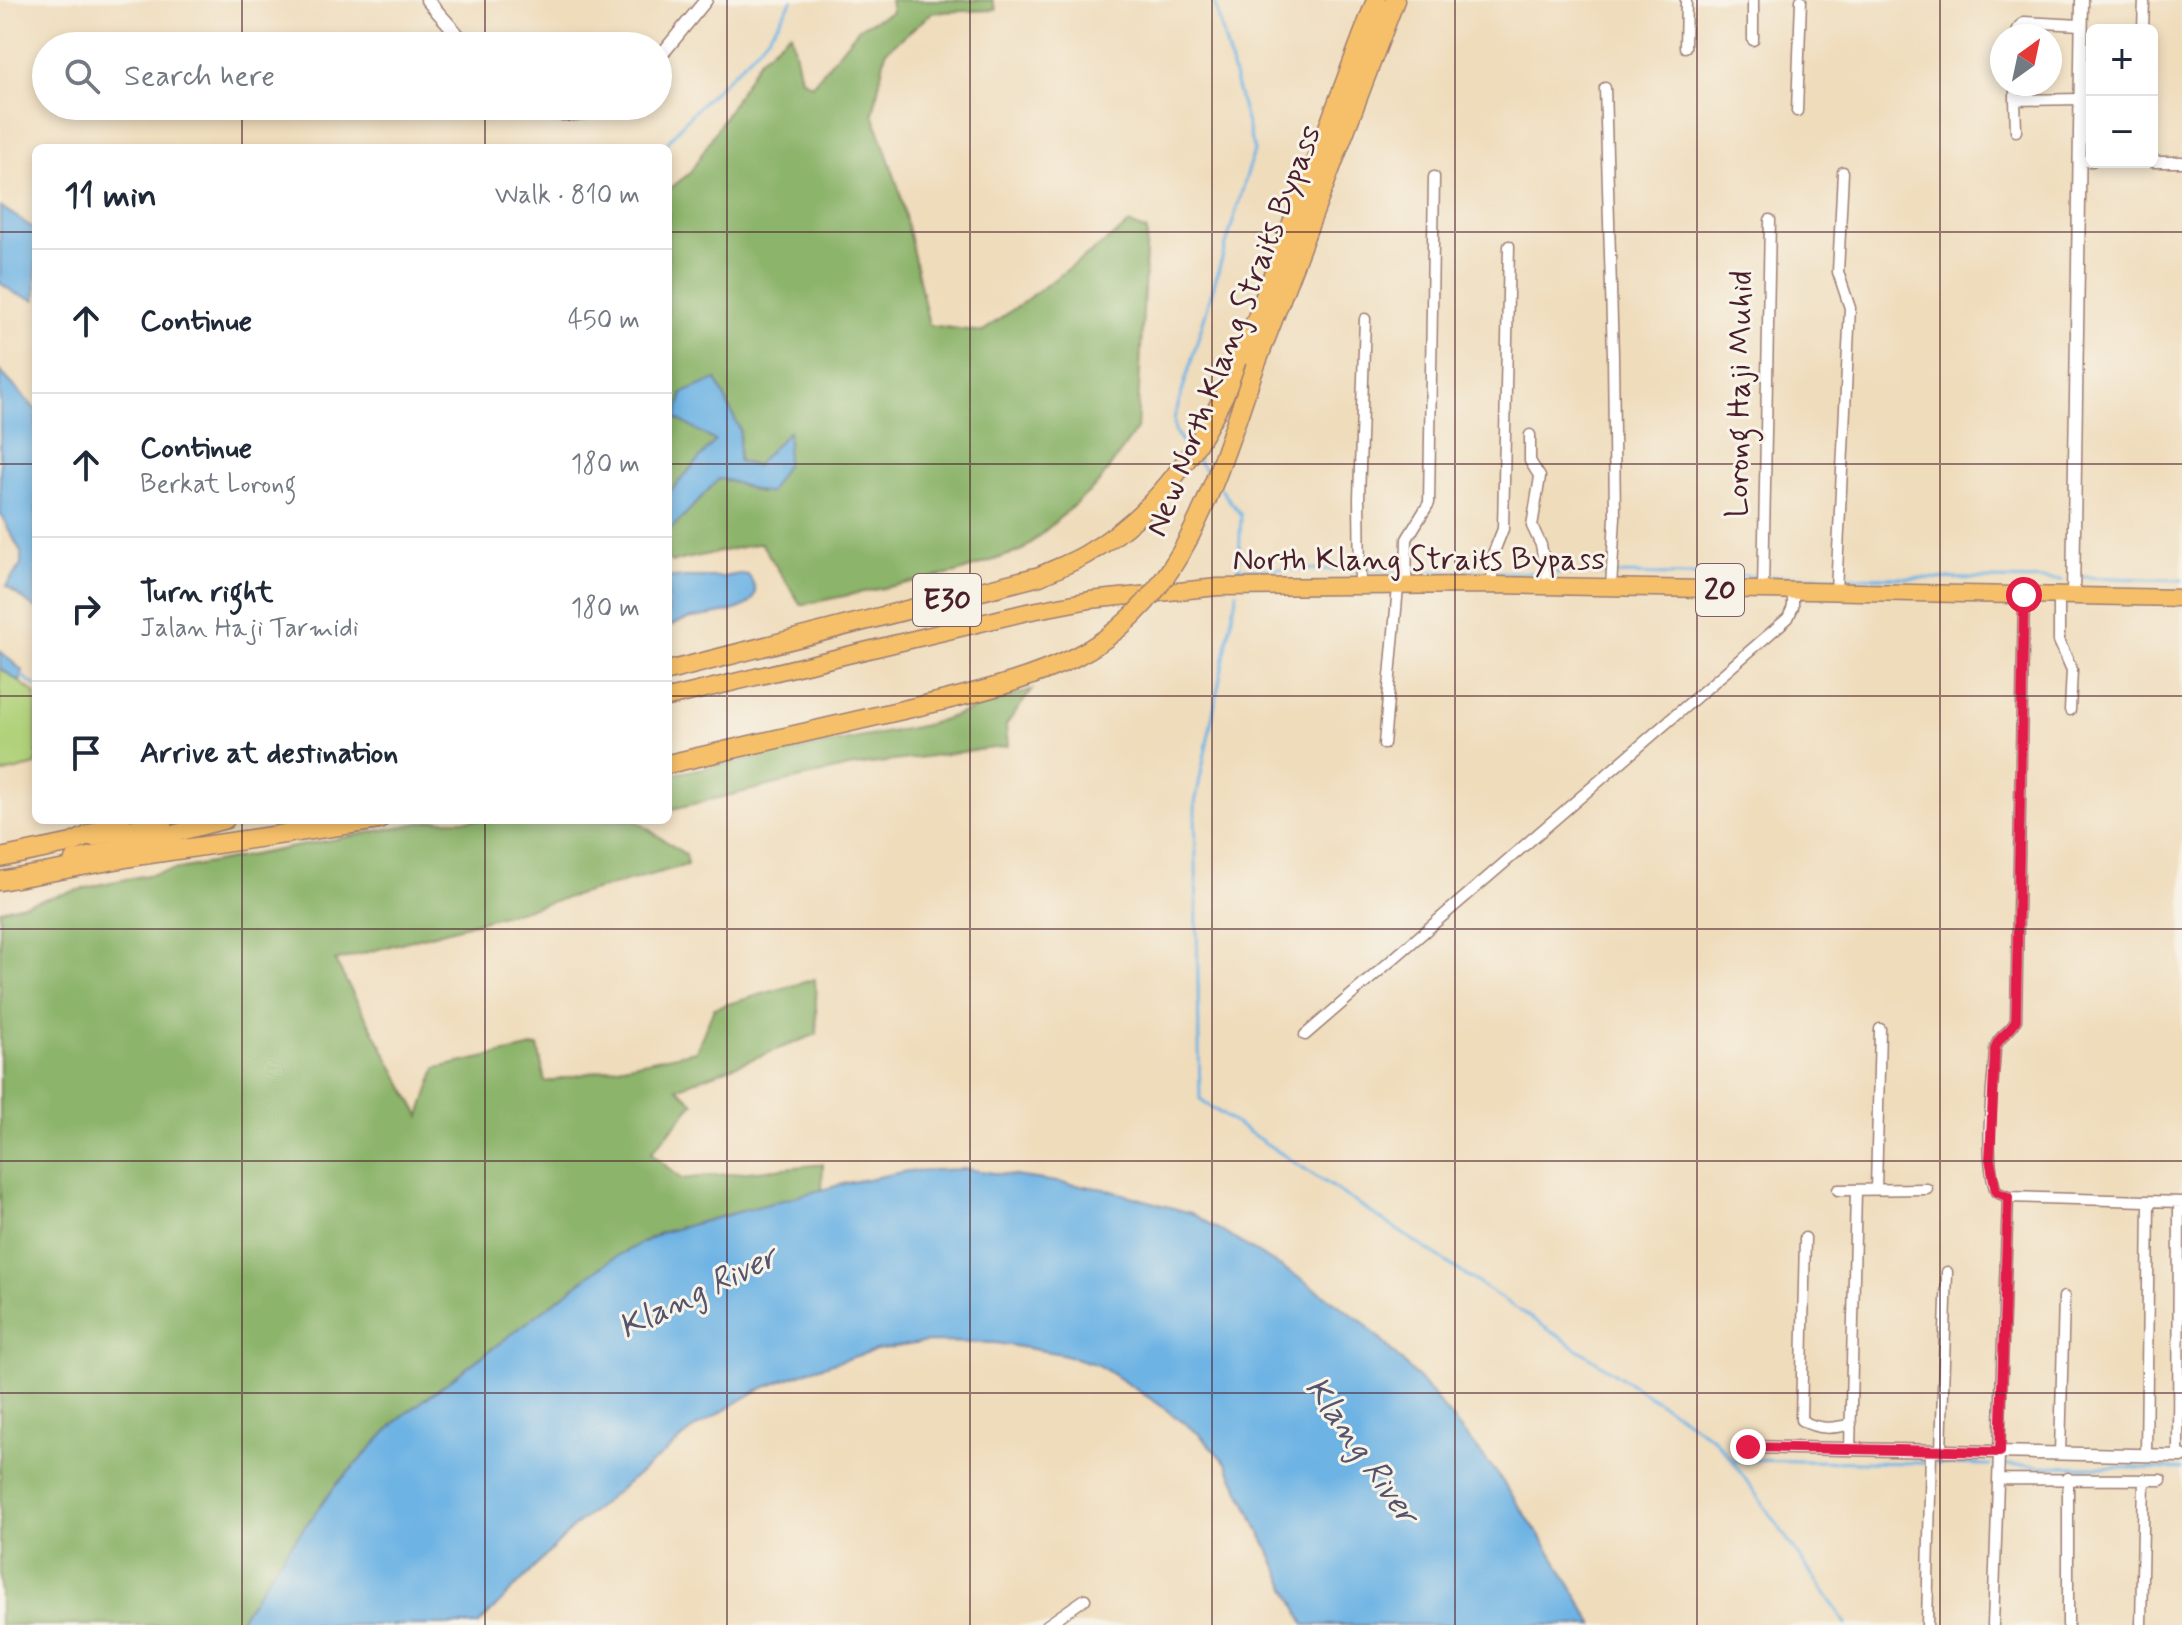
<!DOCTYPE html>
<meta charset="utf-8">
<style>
:root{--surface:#fff;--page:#f6f6f7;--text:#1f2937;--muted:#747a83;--line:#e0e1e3}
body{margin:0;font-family:Mynerve,sans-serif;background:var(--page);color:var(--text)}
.controls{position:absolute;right:24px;top:24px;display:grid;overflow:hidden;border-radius:12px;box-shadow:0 4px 12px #0003}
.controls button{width:72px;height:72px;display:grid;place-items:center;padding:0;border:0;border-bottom:2px solid var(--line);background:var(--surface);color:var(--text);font:40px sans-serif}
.compass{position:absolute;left:1990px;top:24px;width:72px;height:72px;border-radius:50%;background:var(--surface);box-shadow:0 4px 12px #0003;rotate:33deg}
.stop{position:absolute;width:24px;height:24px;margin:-18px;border:6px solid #e11d48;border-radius:50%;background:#fff}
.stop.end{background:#e11d48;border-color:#fff;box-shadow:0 2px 8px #0008}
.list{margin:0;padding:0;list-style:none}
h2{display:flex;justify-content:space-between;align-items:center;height:104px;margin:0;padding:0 32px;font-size:34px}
h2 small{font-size:26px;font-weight:400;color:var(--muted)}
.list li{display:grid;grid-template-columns:52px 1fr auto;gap:24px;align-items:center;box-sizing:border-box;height:144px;padding:0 32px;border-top:2px solid var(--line)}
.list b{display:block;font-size:30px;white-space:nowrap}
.list p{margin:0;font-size:26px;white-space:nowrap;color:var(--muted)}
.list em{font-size:26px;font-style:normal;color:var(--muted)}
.icon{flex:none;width:44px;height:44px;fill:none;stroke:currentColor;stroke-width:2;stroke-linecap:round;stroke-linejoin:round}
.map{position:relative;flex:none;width:2182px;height:1625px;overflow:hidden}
.search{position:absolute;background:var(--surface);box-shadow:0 4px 12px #0003;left:32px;top:32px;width:640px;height:88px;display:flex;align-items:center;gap:20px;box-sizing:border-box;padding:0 28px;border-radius:44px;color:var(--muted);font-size:30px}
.panel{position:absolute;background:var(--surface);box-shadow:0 4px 12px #0003;left:32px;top:144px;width:640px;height:680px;border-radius:12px}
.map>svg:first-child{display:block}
.green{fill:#b1d27a;stroke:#7e7852;stroke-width:2}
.forest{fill:#8cb46a;stroke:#6b6a4a;stroke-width:2}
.water{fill:#6db3e4;stroke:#5c6988;stroke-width:2}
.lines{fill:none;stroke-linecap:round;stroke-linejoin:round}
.stream{stroke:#6db3e4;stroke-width:3}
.minor-casing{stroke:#9c7e73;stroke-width:13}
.tertiary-casing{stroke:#9c7e73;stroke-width:15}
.trunk-casing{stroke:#9c7e73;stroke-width:19}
.motorway-casing{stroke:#9c7e73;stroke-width:21}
.minor{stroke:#fff;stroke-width:10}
.tertiary{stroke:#fff;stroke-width:12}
.trunk{stroke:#f6c06b;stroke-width:16}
.motorway{stroke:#f6c06b;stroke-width:18}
.motorway-bridge-casing{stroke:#9c7e73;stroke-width:21;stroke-linecap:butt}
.motorway-bridge{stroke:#f6c06b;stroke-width:18}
.route{stroke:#e11d48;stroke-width:10}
.grid{fill:none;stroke:#4a1f2b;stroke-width:2;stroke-opacity:0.55}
.labels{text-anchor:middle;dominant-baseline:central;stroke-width:6;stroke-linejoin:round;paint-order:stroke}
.shield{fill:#f7f3e8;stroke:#7e5f64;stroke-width:2}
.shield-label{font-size:30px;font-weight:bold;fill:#4a1f2b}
.street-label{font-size:32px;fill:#4a1f2b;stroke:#f7f3e8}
.water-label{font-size:34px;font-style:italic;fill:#56536c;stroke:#f7f3e8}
</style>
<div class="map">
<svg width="2182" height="1625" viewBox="0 0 2182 1625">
<rect width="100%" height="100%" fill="#f7f3e8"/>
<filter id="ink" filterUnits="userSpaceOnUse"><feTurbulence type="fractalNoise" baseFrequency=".0125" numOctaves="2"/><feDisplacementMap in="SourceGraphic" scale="16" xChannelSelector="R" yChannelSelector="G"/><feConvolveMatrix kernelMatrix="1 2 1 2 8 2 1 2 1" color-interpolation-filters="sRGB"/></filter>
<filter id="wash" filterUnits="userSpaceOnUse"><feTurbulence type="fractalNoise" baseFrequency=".006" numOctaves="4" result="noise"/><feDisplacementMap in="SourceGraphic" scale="32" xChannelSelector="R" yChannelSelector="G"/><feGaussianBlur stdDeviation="1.8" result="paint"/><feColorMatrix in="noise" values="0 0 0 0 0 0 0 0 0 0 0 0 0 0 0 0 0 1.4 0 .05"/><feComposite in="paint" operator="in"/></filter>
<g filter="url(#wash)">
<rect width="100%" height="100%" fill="#efdcbb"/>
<path class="green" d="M0 668 36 694V765L0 774Z"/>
<path class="forest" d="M890 0H992L996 10 933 12 886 51 873 114 899 189 929 325 982 332 1130 224 1147 231 1137 429 1098 484 1023 550 956 573 801 605 761 543 672 562 668 560V531C687 515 701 496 719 479H730L759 493 755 466 738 461 740 430 716 441 668 494V190L690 173 760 59 791 32 801 79 812 85 860 27 892 12Z
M1032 690 1006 725 1008 746 848 767 668 810V775L926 725Z
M435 820H635L686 855 687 865 335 961 420 1116 436 1068 538 1046 545 1082 696 1051 714 1008 815 979 817 1034 677 1088 694 1103 651 1153 681 1179 823 1164 822 1190 660 1233 610 1260 400 1418 337 1484 279 1562 236 1625H0V910L106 883Z"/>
<path class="water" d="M0 206 36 230V300L16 294 0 283Z
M0 371 36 410V609L6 586 21 565V552L0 513Z
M716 379 740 430 738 461 755 466 789 431 786 465 769 493C751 493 737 480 719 479 701 496 687 515 668 531V494L715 441 676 418 683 393Z
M740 574 748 575C776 611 715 614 693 618 684 619 676 623 668 627V577H723Z
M0 651 23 671 20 682 0 668Z
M966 1169 1105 1189 1191 1213 1303 1280 1363 1322 1419 1379 1496 1472 1551 1552 1594 1625H1305L1227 1464 1199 1434 1157 1403 1098 1365 1062 1354 996 1343 928 1342 876 1350 810 1370 758 1390 695 1428 576 1525 478 1625H236L278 1562 337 1484 400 1418 610 1260 660 1233 847 1183 908 1171Z"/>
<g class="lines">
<path class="stream" d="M664 148C701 93 760 61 792 0
M1187 448 1175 432 1174 419 1254 151 1214 0
M1195 457 1210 476
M1220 488 1241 515 1238 581
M1239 568 1356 570
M1363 570 1488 572
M1495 572 1608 574
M1615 574 1760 576
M1767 576 2063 580
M2082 577 2182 580
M1237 592 1195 804 1200 1100 1713 1438 1732 1460 1847 1625
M19 674 36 686
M1732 1460 1925 1463
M1937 1464 1990 1465
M2003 1465 2182 1469"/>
</g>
</g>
<g filter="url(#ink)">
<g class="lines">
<defs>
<path id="minor" d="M1753 0V40
M2143 30 2144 0
M2017 36 2018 29 2024 22 2081 25
M1685 47 1686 0
M2015 84V100
M1605 88 1613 355 1615 517 1611 588
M1797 111 1801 0
M2016 131 2015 100 2080 99
M2079 161H2092
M2152 162H2182
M1530 435V461L1540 477 1532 526 1541 545 1549 587
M1493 585 1491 559 1503 529 1509 246
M1360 586 1359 498 1365 319
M1406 586 1407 539 1429 503 1434 177
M1763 591 1770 220
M1836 591 1850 308 1838 272 1843 172
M2024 595 2016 1020C2012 1032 1998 1035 1995 1049 1993 1090 1983 1154 1996 1192L2008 1197 2182 1202
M2059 596V641L2072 670 2070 710
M1384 744 1398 587
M1305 1035 1788 618 1793 607V590
M1876 1189 1880 1029
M1838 1190 1927 1189
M1805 1238 1801 1420C1818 1430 1833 1429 1851 1424
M1850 1449 1856 1191
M1941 1450 1947 1272
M2060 1454 2064 1297
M2146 1455 2149 1202
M2178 1456 2179 1202
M1999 1479 2161 1480
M1047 1625 1085 1599
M1927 1625 1931 1451
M1993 1625 2008 1197
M2068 1625V1478
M2141 1625 2144 1479"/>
<path id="tertiary" d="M427 0 468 46
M658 59 706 0
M531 106C557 118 581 117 606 106
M2073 596 2082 0
M1748 1447 2182 1456"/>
<path id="trunk" d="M668 698 1027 612 1090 600 1218 587 1493 585 2182 598
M93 838 165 820
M73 860 226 820"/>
<path id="motorway" d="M1255 367 1395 0
M668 671 1040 576C1055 569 1071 563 1085 555 1203 487 1241 360 1286 239 1316 159 1346 80 1376 0
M668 764 946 700
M0 858 72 843 121 820
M0 881 143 855 379 820"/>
</defs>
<use href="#minor" class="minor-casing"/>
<use href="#tertiary" class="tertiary-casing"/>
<use href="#trunk" class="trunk-casing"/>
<use href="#motorway" class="motorway-casing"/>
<use href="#minor" class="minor"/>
<use href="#tertiary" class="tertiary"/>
<use href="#trunk" class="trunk"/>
<use href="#motorway" class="motorway"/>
<defs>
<path id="motorway-bridge" d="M946 700C990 689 1032 678 1073 658 1186 603 1216 475 1255 367"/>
</defs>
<use href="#motorway-bridge" class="motorway-bridge-casing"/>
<use href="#motorway-bridge" class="motorway-bridge"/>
</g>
</g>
<g class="lines" filter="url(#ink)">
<path class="route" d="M1748 1447 2000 1452 2008 1197 1996 1192 1990 1159 1995 1049C1998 1035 2012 1032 2016 1020L2024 595"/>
</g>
<path class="grid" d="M242 0V46M485 0V46M727 0V1625M970 0V1625M1212 0V1625M1455 0V1625M1697 0V1625M1940 0V1625M242 106V148M485 106V148M0 232H36M668 232H2182M0 464H36M668 464H2182M0 696H36M668 696H2182M242 820V1625M485 820V1625M0 929H2182M0 1161H2182M0 1393H2182"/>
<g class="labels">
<g class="shield">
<rect x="1696" y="564" width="48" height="52" rx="6"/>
<rect x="913" y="574" width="68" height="52" rx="6"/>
</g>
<g class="shield-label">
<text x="1720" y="590">20</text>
<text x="947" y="600">E30</text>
</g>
<g class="street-label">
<text transform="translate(1234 331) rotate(-69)">New North Klang Straits Bypass</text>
<text transform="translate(1740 394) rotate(-89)">Lorong Haji Muhid</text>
<text x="1419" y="560">North Klang Straits Bypass</text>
</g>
<g class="water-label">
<text transform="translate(698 1293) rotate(-26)">Klang River</text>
<text transform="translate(1361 1451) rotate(55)">Klang River</text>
</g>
</g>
</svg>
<div class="controls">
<button>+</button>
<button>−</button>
</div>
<svg class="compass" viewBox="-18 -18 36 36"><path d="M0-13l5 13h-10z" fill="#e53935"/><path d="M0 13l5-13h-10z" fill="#747a83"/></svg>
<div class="stop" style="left:2024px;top:595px"></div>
<div class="stop end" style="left:1748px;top:1447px"></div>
<div class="search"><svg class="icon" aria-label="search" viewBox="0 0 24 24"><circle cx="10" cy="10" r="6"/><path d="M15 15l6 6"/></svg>Search here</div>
<section class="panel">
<h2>11 min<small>Walk · 810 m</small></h2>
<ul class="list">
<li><svg class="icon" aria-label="ahead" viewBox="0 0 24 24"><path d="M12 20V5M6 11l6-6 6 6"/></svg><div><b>Continue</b></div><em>450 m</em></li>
<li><svg class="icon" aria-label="ahead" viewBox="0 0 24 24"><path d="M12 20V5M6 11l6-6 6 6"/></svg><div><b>Continue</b><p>Berkat Lorong</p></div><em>180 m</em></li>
<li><svg class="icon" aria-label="right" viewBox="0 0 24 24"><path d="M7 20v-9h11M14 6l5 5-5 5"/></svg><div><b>Turn right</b><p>Jalan Haji Tarmidi</p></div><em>180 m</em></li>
<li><svg class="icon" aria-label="arrive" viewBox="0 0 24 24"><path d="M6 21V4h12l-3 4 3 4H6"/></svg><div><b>Arrive at destination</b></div></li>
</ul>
</section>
</div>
